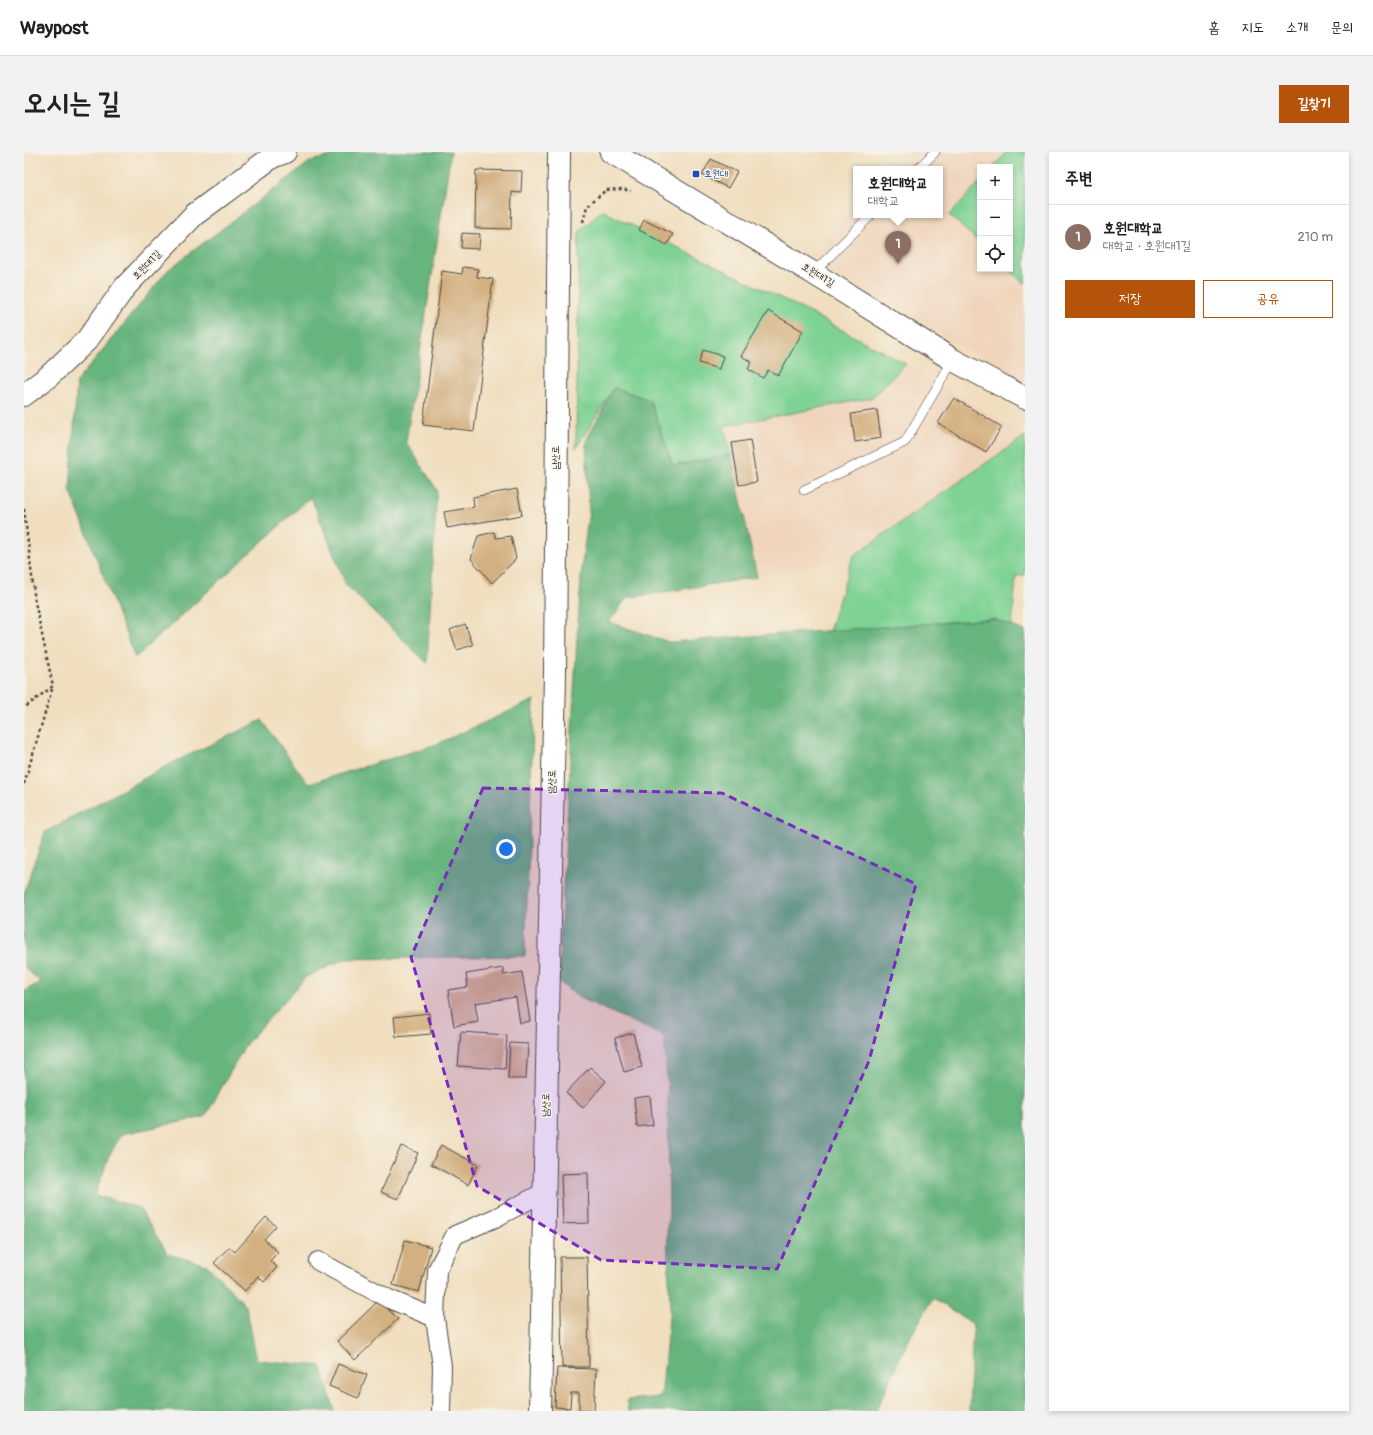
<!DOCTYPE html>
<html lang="ko">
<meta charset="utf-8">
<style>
:root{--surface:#fff;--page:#f2f2f2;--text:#202124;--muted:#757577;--line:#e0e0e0;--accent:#b45309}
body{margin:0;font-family:Pangolin,"Poor Story",sans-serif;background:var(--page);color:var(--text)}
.controls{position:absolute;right:12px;top:12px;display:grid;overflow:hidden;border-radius:0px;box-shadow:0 2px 6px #0003}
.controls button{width:36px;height:36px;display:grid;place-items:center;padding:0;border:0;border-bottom:1px solid var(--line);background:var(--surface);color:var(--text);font:20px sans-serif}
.you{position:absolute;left:482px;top:697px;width:14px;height:14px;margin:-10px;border:3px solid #fff;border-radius:50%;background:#1a73e8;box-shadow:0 0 0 6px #1a73e833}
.badge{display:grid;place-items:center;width:26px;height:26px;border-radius:50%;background:var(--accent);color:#fff;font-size:13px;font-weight:700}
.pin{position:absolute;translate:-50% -33px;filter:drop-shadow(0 1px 2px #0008)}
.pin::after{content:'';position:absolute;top:21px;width:14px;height:12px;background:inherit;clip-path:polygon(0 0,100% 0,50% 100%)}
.popup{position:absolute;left:829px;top:14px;width:90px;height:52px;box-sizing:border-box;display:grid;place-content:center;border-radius:0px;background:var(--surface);filter:drop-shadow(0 1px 3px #0005);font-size:13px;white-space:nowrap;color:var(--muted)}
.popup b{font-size:15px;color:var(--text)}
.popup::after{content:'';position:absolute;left:50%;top:100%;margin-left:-8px;border:8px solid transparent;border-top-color:var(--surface)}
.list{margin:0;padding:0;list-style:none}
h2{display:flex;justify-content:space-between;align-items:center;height:52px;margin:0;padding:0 16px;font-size:17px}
h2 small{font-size:13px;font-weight:400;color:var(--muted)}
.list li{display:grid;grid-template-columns:26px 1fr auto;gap:12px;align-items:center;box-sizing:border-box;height:64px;padding:0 16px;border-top:1px solid var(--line)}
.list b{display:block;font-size:15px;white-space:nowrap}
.list p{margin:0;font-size:13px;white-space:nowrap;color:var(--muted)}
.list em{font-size:13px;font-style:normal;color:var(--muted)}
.actions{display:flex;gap:8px;padding:12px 16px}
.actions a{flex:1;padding:9px 0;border:1px solid var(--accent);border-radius:0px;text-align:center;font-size:14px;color:var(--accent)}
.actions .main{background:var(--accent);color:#fff}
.icon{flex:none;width:22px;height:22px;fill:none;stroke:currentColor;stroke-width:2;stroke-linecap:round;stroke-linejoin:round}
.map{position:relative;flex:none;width:1001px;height:1259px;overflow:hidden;border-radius:0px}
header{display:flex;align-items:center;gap:24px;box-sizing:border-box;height:56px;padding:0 20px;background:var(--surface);border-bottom:1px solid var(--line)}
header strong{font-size:19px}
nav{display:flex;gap:22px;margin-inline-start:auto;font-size:14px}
.intro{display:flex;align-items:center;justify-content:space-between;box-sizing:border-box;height:96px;padding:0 24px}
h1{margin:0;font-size:28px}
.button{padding:10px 18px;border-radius:0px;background:var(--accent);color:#fff;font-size:14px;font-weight:700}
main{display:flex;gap:24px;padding:0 24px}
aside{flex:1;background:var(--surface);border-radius:0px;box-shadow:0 2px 6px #0003}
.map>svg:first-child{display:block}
.built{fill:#f0d5bc;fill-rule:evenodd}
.green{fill:#7ed294;stroke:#547e60}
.forest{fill:#66b47e;stroke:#487054}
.building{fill:#d3b081}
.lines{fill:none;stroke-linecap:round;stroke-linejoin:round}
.service-casing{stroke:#494641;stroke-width:10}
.minor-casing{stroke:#494641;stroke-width:20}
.tertiary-casing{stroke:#494641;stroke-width:24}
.path{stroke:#494641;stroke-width:2.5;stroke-dasharray:3 3;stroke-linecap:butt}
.service{stroke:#fff;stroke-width:9}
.minor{stroke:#fff;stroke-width:18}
.tertiary{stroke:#fff;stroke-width:22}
.marked{fill:#7b2cbf;fill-opacity:0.2;stroke:#7b2cbf;stroke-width:3;stroke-dasharray:8 5;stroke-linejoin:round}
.transit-dot{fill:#1a4fb4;stroke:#f7f3e8;stroke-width:1.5}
.labels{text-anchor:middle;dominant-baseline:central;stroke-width:3;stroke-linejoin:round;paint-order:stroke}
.transit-label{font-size:10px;fill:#164399;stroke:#f7f3e8;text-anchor:start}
.street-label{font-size:10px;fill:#2b2b2b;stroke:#f7f3e8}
</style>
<header>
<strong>Waypost</strong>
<nav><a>홈</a><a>지도</a><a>소개</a><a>문의</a></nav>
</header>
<div class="intro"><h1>오시는 길</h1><a class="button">길찾기</a></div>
<main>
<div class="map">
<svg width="1001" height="1259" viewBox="0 0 1001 1259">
<rect width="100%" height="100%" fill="#f7f3e8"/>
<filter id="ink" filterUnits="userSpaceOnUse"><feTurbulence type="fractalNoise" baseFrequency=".025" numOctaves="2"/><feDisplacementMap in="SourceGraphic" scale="8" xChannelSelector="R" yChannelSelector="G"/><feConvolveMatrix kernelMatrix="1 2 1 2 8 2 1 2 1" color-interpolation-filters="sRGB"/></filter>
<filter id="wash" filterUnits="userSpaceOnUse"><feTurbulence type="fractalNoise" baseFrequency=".012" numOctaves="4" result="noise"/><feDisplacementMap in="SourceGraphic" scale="16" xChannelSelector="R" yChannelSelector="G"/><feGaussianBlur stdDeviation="0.9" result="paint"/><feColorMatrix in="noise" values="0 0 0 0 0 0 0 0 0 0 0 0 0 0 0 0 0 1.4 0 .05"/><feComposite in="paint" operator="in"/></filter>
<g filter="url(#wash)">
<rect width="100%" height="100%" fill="#f0debe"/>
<path class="built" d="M873 0H1001V229L783 108 832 54V63H916V17H865L876 5ZM956 15H986V117H956Z
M882 212 1001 284 829 404 733 425 700 274 847 246Z"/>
<path class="green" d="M983 0H1001V132L985 117H986V15H969Z
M956 30V91L925 63Z
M577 58 767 151 882 212 847 246 700 274 707 303 649 314 626 248 590 236 552 296 555 80Z
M1001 284V423L992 424 988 474 969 467 805 479 829 404Z"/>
<path class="forest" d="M324 0H427L382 290 413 338 403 511 322 433 287 345 111 506 46 338 53 229 144 118 287 9Z
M590 236 626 248 649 314 707 303 733 425 603 446 585 470 645 490 969 467 1001 479V1259H945L949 1172 909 1146 883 1191 852 1259H604L603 1248 637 1245 646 1156 643 1075 645 1064 644 940 640 884 554 845 534 829 553 486 558 411 565 359 562 289Z
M510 548 501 804 321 807 282 825 222 892 181 965 98 982 86 1002 71 1043 115 1056 144 1102 183 1113 222 1154 233 1208 297 1214 311 1259H0V839L17 830 0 815V741L21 680 152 609 238 568 284 632 413 592Z"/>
<g id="blocks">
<path class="building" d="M687 7 713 20 704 36 678 23Z
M452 18 498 19 497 41 488 40 487 77 451 76Z
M620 68 649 82 643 93 615 78Z
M438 81 456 82 455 97 437 96Z
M439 115 454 117 453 125 469 127 450 279 399 273 418 119 438 122Z
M744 159 779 179 754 224 744 218 739 226 724 217 728 210 717 204Z
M679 198 699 204 695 217 675 211Z
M930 246 978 275 962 300 914 271Z
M853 258 857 286 831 290 827 262Z
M726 288 733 330 715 333 708 291Z
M493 337 498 363 423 376 420 360 450 355 449 345Z
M470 380 472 386 487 384 492 407 468 431 447 407 454 384Z
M441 472 449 493 433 498 426 478Z
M479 816 480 823 498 820 506 869 496 871 492 845 451 851 454 870 430 874 424 838 444 835 442 822Z
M405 861 407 882 372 885 370 865Z
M437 880 483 883 481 917 434 914Z
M609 881 618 915 600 920 591 886Z
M486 891 504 892 502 927H484Z
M566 915 582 929 559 956 542 941Z
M626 944 629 973 613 975 610 946Z
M417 993 454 1013 444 1033 407 1012Z
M377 994 394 1001 374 1047 357 1040Z
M564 1021 565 1071 539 1072 537 1022Z
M242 1065 252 1074 240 1087 254 1100 246 1109 253 1115 240 1130 234 1124 221 1139 190 1111 205 1095 211 1100Z
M381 1088 407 1095 395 1140 369 1133Z
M536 1105H563L565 1215H538Z
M355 1148 374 1167 331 1208 313 1189Z
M314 1212 343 1223 334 1246 305 1234Z
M533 1216 572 1217 570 1259H555V1241H547L546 1256 531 1255Z"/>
</g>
</g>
<g filter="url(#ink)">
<use href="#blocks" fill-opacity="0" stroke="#494641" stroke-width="1"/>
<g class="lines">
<defs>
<path id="service" d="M894 17 911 0
M789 121 847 63
M780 338 881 290 929 208"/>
<path id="minor" d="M294 1109 365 1147 411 1166
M417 1259 418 1214 411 1166 413 1118 431 1083 471 1066 520 1040"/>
<path id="tertiary" d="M587 0 789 121 929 208 1001 246
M0 243 25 224 63 188 101 135 170 63 248 5 261 0
M516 1259 531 522 535 0"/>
</defs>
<use href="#service" class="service-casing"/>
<use href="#minor" class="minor-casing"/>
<use href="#tertiary" class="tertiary-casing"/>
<path class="path" d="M559 70 563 54 582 38 598 37 607 39
M0 357 11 450 29 534 0 556
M0 632 29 534"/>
<use href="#service" class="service"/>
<use href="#minor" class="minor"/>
<use href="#tertiary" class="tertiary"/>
</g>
</g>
<path class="marked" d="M459 636 698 641 892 732 845 909 753 1117 577 1108 453 1034 387 805Z"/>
<rect class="transit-dot" x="668" y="18" width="8" height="8" rx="2"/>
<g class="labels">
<g class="transit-label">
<text x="680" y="22">호원대</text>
</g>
<g class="street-label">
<text transform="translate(123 113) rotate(-46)">호원대1길</text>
<text transform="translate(794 123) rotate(31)">호원대1길</text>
<text transform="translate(532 306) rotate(-90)">남산로</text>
<text transform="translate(528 630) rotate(-89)">남산로</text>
<text transform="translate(522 953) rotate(-89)">남산로</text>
</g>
</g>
</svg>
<div class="controls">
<button>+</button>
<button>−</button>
<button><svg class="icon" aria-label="locate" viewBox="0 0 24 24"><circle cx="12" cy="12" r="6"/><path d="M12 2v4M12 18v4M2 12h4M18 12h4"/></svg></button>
</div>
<div class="you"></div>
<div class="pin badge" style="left:874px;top:112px;background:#8d6e63">1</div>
<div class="popup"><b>호원대학교</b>대학교</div>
</div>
<aside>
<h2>주변<small></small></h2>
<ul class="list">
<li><span class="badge" style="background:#8d6e63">1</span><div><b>호원대학교</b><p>대학교 · 호원대1길</p></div><em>210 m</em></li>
</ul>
<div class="actions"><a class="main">저장</a><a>공유</a></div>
</aside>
</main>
